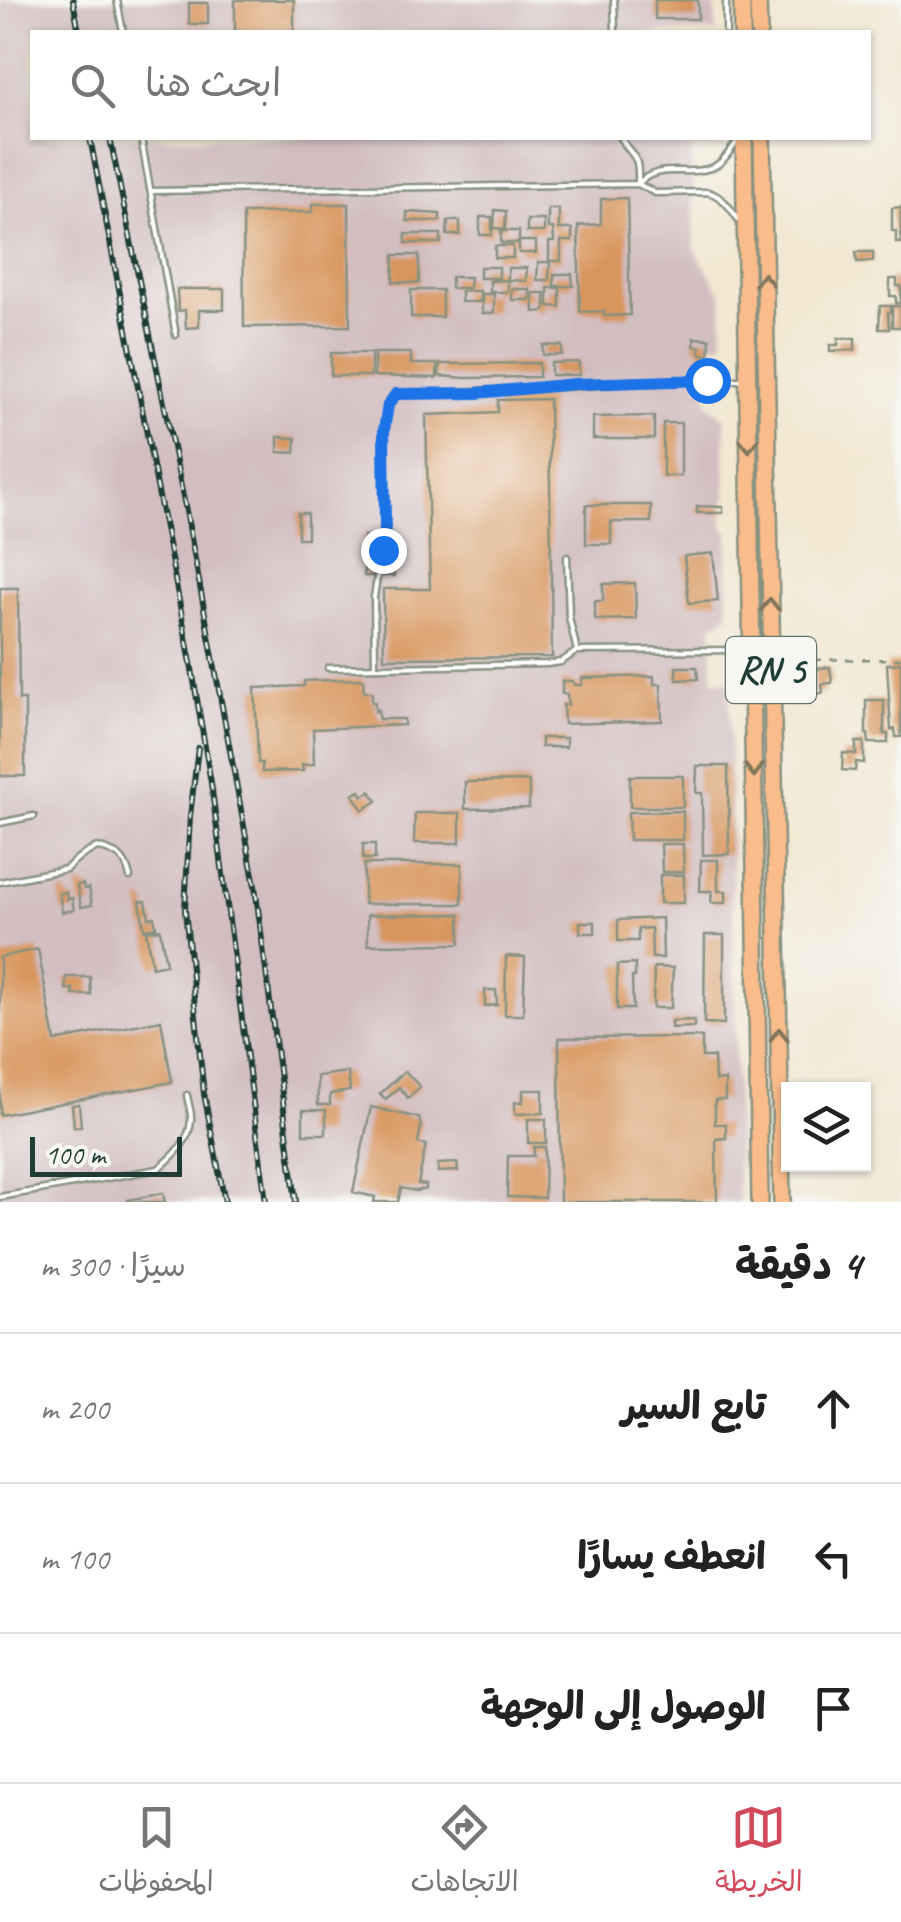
<!DOCTYPE html>
<html lang="ar">
<meta charset="utf-8">
<style>
:root{--surface:#fff;--page:#f2f2f2;--text:#222;--muted:#767676;--line:#e0e0e0;--accent:#d1495b}
body{margin:0;font-family:Caveat,"Playpen Sans Arabic",sans-serif;background:var(--page);color:var(--text);direction:rtl}
.controls{position:absolute;right:30px;bottom:30px;display:grid;overflow:hidden;border-radius:0px;box-shadow:0 2px 8px #0004}
.controls button{width:90px;height:90px;display:grid;place-items:center;padding:0;border:0;border-bottom:2px solid var(--line);background:var(--surface);color:var(--text);font:50px sans-serif}
.scale{position:absolute;left:30px;bottom:25px;width:152px;box-sizing:border-box;padding-left:10px;border:5px solid #1f3d34;border-top:0;font-size:28px;line-height:35px;white-space:nowrap;color:#1f3d34;-webkit-text-stroke:8px #f6f6f2;paint-order:stroke}
.stop{position:absolute;width:30px;height:30px;margin:-22px;border:8px solid #1a73e8;border-radius:50%;background:#fff}
.stop.end{background:#1a73e8;border-color:#fff;box-shadow:0 2px 10px #0008}
.list{margin:0;padding:0;list-style:none}
h2{display:flex;justify-content:space-between;align-items:center;height:130px;margin:0;padding:0 40px;font-size:42px}
h2 small{font-size:32px;font-weight:400;color:var(--muted)}
.list li{display:grid;grid-template-columns:65px 1fr auto;gap:30px;align-items:center;box-sizing:border-box;height:150px;padding:0 40px;border-top:2px solid var(--line)}
.list b{display:block;font-size:38px;white-space:nowrap}
.list em{font-size:32px;font-style:normal;color:var(--muted)}
.icon{flex:none;width:55px;height:55px;fill:none;stroke:currentColor;stroke-width:2;stroke-linecap:round;stroke-linejoin:round}
.map{position:relative;flex:none;width:901px;height:1202px;overflow:hidden;direction:ltr}
.search{position:absolute;background:var(--surface);box-shadow:0 2px 8px #0004;left:30px;right:30px;top:30px;height:110px;display:flex;align-items:center;gap:25px;box-sizing:border-box;padding:0 35px;border-radius:0px;color:var(--muted);font-size:38px}
.sheet{height:580px;background:var(--surface)}
nav{display:flex;justify-content:space-around;align-items:center;box-sizing:border-box;height:140px;border-top:2px solid var(--line);background:var(--surface);font-size:28px;color:var(--muted)}
nav a{display:grid;justify-items:center;gap:5px}
nav .on{color:var(--accent)}
.map>svg:first-child{display:block}
.industrial{fill:#d2bec1}
.building{fill:#d8955c}
.lines{fill:none;stroke-linecap:round;stroke-linejoin:round}
.lane-casing{stroke:#889282;stroke-width:9}
.highway-casing{stroke:#889282;stroke-width:20}
.path{stroke:#889282;stroke-width:2.5;stroke-dasharray:8 8;stroke-linecap:butt}
.lane{stroke:#fff;stroke-width:4}
.highway{stroke:#f9bc8a;stroke-width:15}
.rail-casing{stroke:#1f3d34;stroke-width:6}
.rail{stroke:#f6f6f2;stroke-width:2.5;stroke-dasharray:8;stroke-linecap:butt}
.oneway{stroke:#81765b}
.route{stroke:#1a73e8;stroke-width:12}
.labels{text-anchor:middle;dominant-baseline:central;stroke-width:10;stroke-linejoin:round;paint-order:stroke}
.shield{fill:#f6f6f2;stroke:#60746d;stroke-width:2.5}
.shield-label{font-size:38px;font-weight:bold;fill:#1f3d34}
</style>
<div class="map">
<svg width="901" height="1202" viewBox="0 0 901 1202">
<rect width="100%" height="100%" fill="#f6f6f2"/>
<filter id="ink" filterUnits="userSpaceOnUse"><feTurbulence type="fractalNoise" baseFrequency=".01" numOctaves="2"/><feDisplacementMap in="SourceGraphic" scale="20" xChannelSelector="R" yChannelSelector="G"/><feConvolveMatrix kernelMatrix="1 2 1 2 8 2 1 2 1" color-interpolation-filters="sRGB"/></filter>
<filter id="wash" filterUnits="userSpaceOnUse"><feTurbulence type="fractalNoise" baseFrequency=".0048" numOctaves="4" result="noise"/><feDisplacementMap in="SourceGraphic" scale="40" xChannelSelector="R" yChannelSelector="G"/><feGaussianBlur stdDeviation="2.25" result="paint"/><feColorMatrix in="noise" values="0 0 0 0 0 0 0 0 0 0 0 0 0 0 0 0 0 1.4 0 .05"/><feComposite in="paint" operator="in"/></filter>
<g filter="url(#wash)">
<rect width="100%" height="100%" fill="#f2e7d1"/>
<path class="industrial" d="M0 0H715L716 32H32V138H691L695 250 722 295 723 344 706 345 707 402 725 419 726 499 722 505 723 526 728 532V614L713 625V680L729 681 738 1202H0Z"/>
<g id="blocks">
<path class="building" d="M235 0H294V32H235Z
M655 0H698V19H655Z
M189 3H208V24H189Z
M627 198 630 315 604 316V311L580 312 578 226 601 224V199Z
M313 204H349L350 326 244 327 243 213 313 212Z
M901 207V243H896V231H892V208Z
M548 209H559V229H572V241H561V261H549V242H554L553 228H548Z
M495 210 506 211 505 229 494 228Z
M407 212 440 214V221H407Z
M480 217H492V235H480Z
M527 220H544V232H527Z
M448 221H460V235H447Z
M501 231H519V243H501Z
M406 234H441V243H406Z
M519 241H536V253H519Z
M495 246H513V258H495Z
M856 252H873V261L857 262Z
M394 255H419V283L393 282Z
M538 262H550L549 280H537Z
M480 267H499V278H480Z
M508 268H527L526 281 508 280Z
M554 274H572L573 286H554Z
M451 277H470L469 288H451Z
M890 279H897V286H901V303H896V296H890Z
M508 280V292H490V281Z
M548 288H560V307L548 306Z
M177 289H224V310H199V327L186 328 185 310 178 311Z
M512 289H530V300H512Z
M411 290H442V317H411Z
M461 291H480V302H461Z
M533 293H545V311L534 312Z
M482 294H494V313H482Z
M880 306H891V312H888L889 329H879Z
M892 306H901V327H892Z
M694 338 710 339 709 355 700 354V347L694 346Z
M838 338H855V350L830 351V345H838Z
M543 345 562 346V355H543Z
M331 353H371V376H331Z
M374 353H411V364H437V378L374 376Z
M579 362V375H551V363Z
M539 363V377L467 378 439 376 440 364Z
M549 399 552 657 384 658 383 589H430L426 415 498 412V400Z
M654 416V439H593V417Z
M663 423H681V476H663Z
M278 437 296 438 295 453 278 452Z
M586 505H651V522H611V544H586Z
M697 506 723 507V513H697Z
M298 513H307V538H298Z
M394 535V576H364V536Z
M713 553 718 601 689 603 684 556Z
M635 583 636 619 595 620V601H603V584Z
M0 588H18L19 700H25V776H0Z
M901 663V737H896L895 729 891 730 887 664Z
M676 667H697L698 679 677 680Z
M830 667 832 683 822 684 823 693 814 694V669Z
M654 676V684H661L662 721 564 724 563 705H568L567 694H562V681H573L574 685H582V678Z
M363 679 364 692H372V702H375V711L378 710 379 719H404V725L313 729 314 764 302 765 303 771 262 772V763H258L255 688 304 686V681Z
M866 700H884V734H888V743H869L868 734H866Z
M541 738H566V747H541Z
M856 742H864V763L856 762 855 771 842 770 843 753 856 754Z
M697 766H728L729 854 703 855 702 793H696Z
M630 776H683V807H630Z
M529 781V808L465 809V782Z
M360 791 363 796 370 791 377 801 363 810 353 795Z
M683 811V840H629L628 812Z
M415 813H460V843H414Z
M363 844H375V859H363Z
M661 844H683L684 872H662Z
M701 860H718V891H726V903H711L712 891H700Z
M364 864H462V904H364Z
M660 875H684V903H660Z
M83 884 84 889 89 888 92 905 81 907 77 885Z
M66 892 67 899 72 898 74 910 62 912 59 893Z
M140 901H146L149 918 154 917 156 927 144 929Z
M460 914V944L368 945 367 915Z
M662 918 663 958H652L651 928 638 929V941H618V920Z
M580 922H595V933H580Z
M160 929 166 964 152 967 146 931Z
M705 935H724V1024L704 1023Z
M38 949 55 1041 161 1020 172 1082 0 1115V957Z
M506 956 525 957 523 1015H505Z
M635 964V977H632L633 1009H617V965Z
M654 967 673 968 671 1008H653Z
M66 977H90L91 995H73V989H66Z
M485 990H496L497 1005 485 1006Z
M694 1020V1027L671 1028V1021Z
M702 1037V1057H714L715 1081 725 1080V1100H715V1124H726V1138L716 1139 717 1202H560L559 1038Z
M405 1071 420 1087 408 1098 399 1087 386 1099 380 1094Z
M348 1072 350 1091 330 1094V1105H318L317 1076Z
M523 1090H543V1113L515 1114V1102H523Z
M79 1104 81 1126 74 1127 72 1105Z
M371 1107 419 1118 421 1126 418 1143 426 1145 418 1184 426 1185V1189L416 1191 401 1188 398 1202H374L375 1197 353 1192Z
M303 1110H326V1134H303Z
M528 1119H546V1143H528Z
M534 1147H545L544 1198 507 1197 508 1156H534Z
M457 1163 458 1171 438 1172V1164Z
M163 1193 165 1202H128V1200Z"/>
</g>
</g>
<g filter="url(#ink)">
<use href="#blocks" fill-opacity="0" stroke="#889282" stroke-width="2.5"/>
<g class="lines">
<defs>
<path id="lane" d="M117 0 123 32
M614 0 615 32
M726 0V32
M141 138 176 335
M621 138C634 161 639 152 638 184
M638 184C659 161 688 178 713 167 725 162 732 147 740 138
M151 191 638 184 655 193 708 192C724 197 730 208 740 222
M567 557 569 617 577 651
M375 667 374 597 385 527 384 430 388 405 396 394C512 393 627 379 744 380
M328 668 547 664 561 662 577 651 748 650
M0 823 34 816
M0 882 66 869 78 858 97 847C117 853 125 855 130 877
M0 1197 158 1169C173 1157 190 1141 191 1120 192 1113 188 1103 187 1095"/>
<path id="highway" d="M742 0V32
M758 0 759 32
M744 138 760 1202
M762 138 782 1202"/>
</defs>
<use href="#lane" class="lane-casing"/>
<use href="#highway" class="highway-casing"/>
<path class="path" d="M782 660 901 659"/>
<use href="#lane" class="lane"/>
<use href="#highway" class="highway"/>
<defs>
<path id="rail" d="M73 0 79 32
M90 138 191 663 211 783 266 1202
M110 138 187 516 255 886 296 1202
M198 748 190 816 185 910 204 1094 225 1202"/>
</defs>
<use href="#rail" class="rail-casing"/>
<use href="#rail" class="rail"/>
</g>
<defs><path id="oneway-chevron" d="M-2-3.5L2.5 0L-2 3.5" fill="none" stroke-width="1.6" stroke-linecap="round" stroke-linejoin="round" transform="scale(2.5)"/></defs>
<g class="oneway">
<use href="#oneway-chevron" transform="translate(764 280) rotate(-91)"/>
<use href="#oneway-chevron" transform="translate(749 445) rotate(89)"/>
<use href="#oneway-chevron" transform="translate(770 605) rotate(-91)"/>
<use href="#oneway-chevron" transform="translate(754 770) rotate(90)"/>
<use href="#oneway-chevron" transform="translate(779 1035) rotate(-91)"/>
</g>
</g>
<g class="lines" filter="url(#ink)">
<path class="route" d="M383 550 385 526 384 430 388 405 396 394 477 393 575 384 707 380"/>
</g>
<g class="labels">
<rect class="shield" x="726" y="637" width="90" height="66" rx="8"/>
<g class="shield-label">
<text x="771" y="670">RN 5</text>
</g>
</g>
</svg>
<div class="controls">
<button><svg class="icon" aria-label="layers" viewBox="0 0 24 24"><path d="M12 4l9 5-9 5-9-5zM3 14l9 5 9-5"/></svg></button>
</div>
<div class="scale">100 m</div>
<div class="stop" style="left:707px;top:380px"></div>
<div class="stop end" style="left:383px;top:550px"></div>
<div class="search"><svg class="icon" aria-label="search" viewBox="0 0 24 24"><circle cx="10" cy="10" r="6"/><path d="M15 15l6 6"/></svg>ابحث هنا</div>
</div>
<section class="sheet">
<h2>4 دقيقة<small>سيرًا · 300 m</small></h2>
<ul class="list">
<li><svg class="icon" aria-label="ahead" viewBox="0 0 24 24"><path d="M12 20V5M6 11l6-6 6 6"/></svg><div><b>تابع السير</b></div><em>200 m</em></li>
<li><svg class="icon" aria-label="left" viewBox="0 0 24 24"><path d="M17 20v-9H6M10 6l-5 5 5 5"/></svg><div><b>انعطف يسارًا</b></div><em>100 m</em></li>
<li><svg class="icon" aria-label="arrive" viewBox="0 0 24 24"><path d="M6 21V4h12l-3 4 3 4H6"/></svg><div><b>الوصول إلى الوجهة</b></div></li>
</ul>
</section>
<nav>
<a class="on"><svg class="icon" aria-label="map" viewBox="0 0 24 24"><path d="M3 6l6-2 6 2 6-2v14l-6 2-6-2-6 2zM9 4v14M15 6v14"/></svg>الخريطة</a>
<a><svg class="icon" aria-label="directions" viewBox="0 0 24 24"><path d="M12 3l9 9-9 9-9-9zM9 14v-3h6M13 9l2 2-2 2"/></svg>الاتجاهات</a>
<a><svg class="icon" aria-label="saved" viewBox="0 0 24 24"><path d="M7 4h10v16l-5-4-5 4z"/></svg>المحفوظات</a>
</nav>
